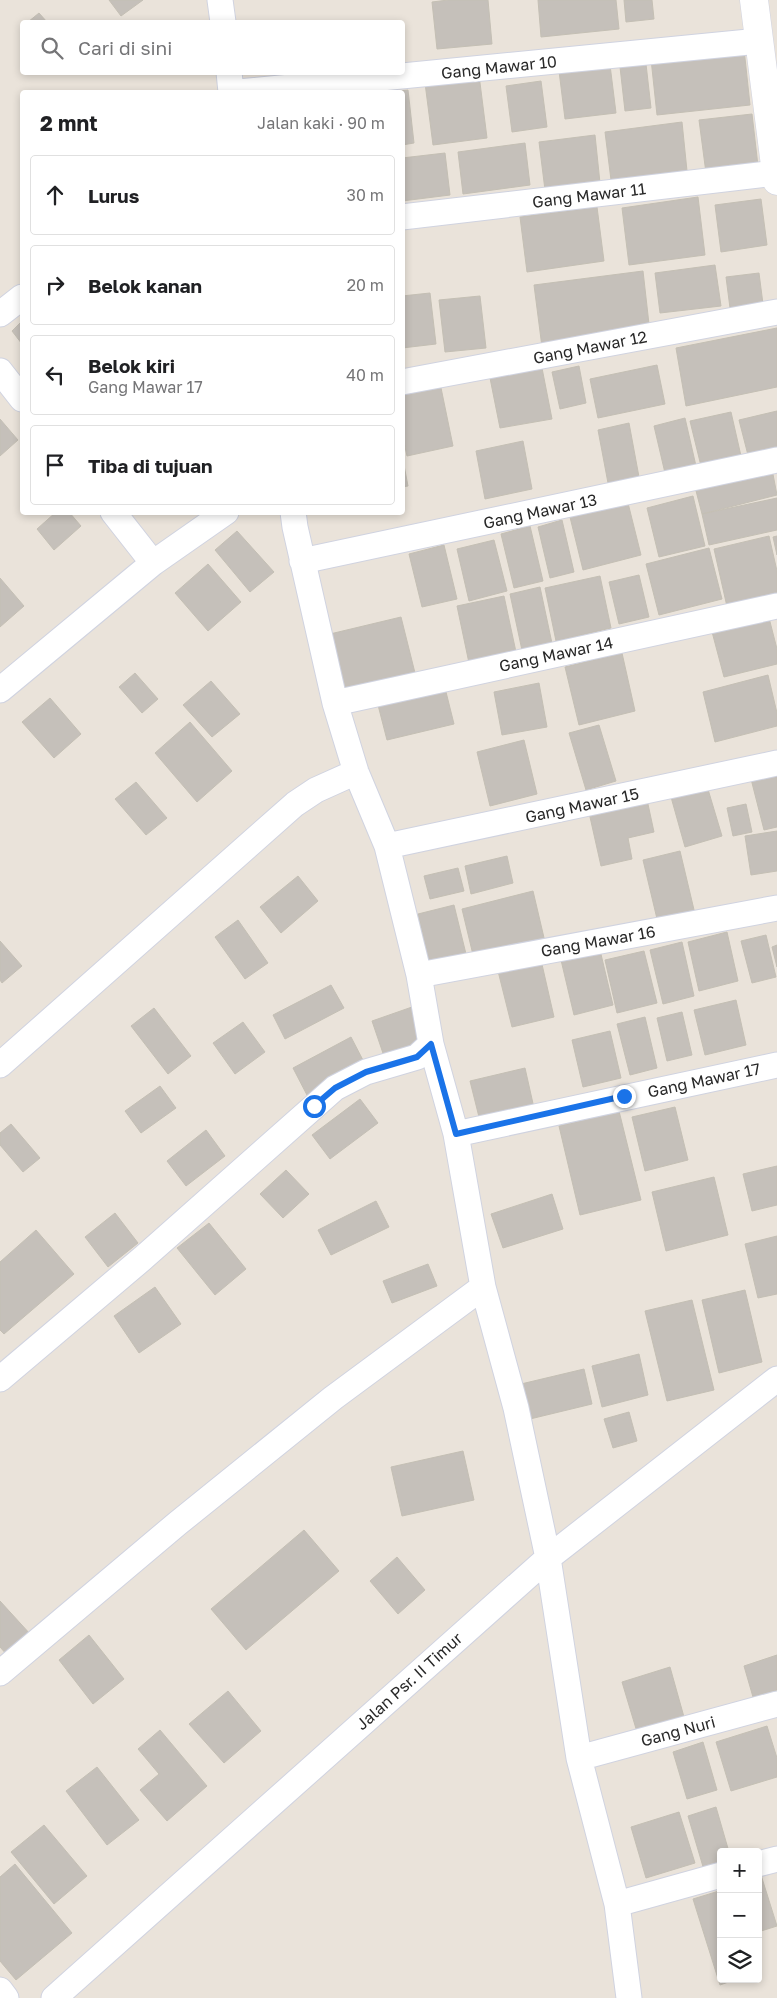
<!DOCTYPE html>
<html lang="id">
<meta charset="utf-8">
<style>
:root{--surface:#fff;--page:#f6f6f6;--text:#202124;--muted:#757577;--line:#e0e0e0}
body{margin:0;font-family:"Golos Text",sans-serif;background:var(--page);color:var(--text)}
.controls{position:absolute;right:15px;bottom:15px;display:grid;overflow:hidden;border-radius:5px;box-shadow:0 2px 8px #0003}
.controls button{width:45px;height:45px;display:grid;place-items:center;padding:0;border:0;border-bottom:1px solid var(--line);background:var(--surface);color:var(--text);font:25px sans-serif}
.stop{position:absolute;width:15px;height:15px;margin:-11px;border:4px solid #1a73e8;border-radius:50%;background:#fff}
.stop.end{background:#1a73e8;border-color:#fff;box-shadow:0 1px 5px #0008}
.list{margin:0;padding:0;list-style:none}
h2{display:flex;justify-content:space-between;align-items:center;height:65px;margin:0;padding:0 20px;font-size:21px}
h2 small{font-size:16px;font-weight:400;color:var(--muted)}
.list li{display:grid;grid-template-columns:32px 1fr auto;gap:15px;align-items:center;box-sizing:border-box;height:80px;margin:0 10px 10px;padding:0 10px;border:1px solid var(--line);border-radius:5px}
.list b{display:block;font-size:19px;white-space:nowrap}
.list p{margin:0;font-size:16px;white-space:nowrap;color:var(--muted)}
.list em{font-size:16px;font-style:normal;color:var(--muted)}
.icon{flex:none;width:28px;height:28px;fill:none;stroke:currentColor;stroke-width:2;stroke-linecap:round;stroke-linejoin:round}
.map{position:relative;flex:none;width:777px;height:1998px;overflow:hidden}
.search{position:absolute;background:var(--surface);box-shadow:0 2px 8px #0003;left:20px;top:20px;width:385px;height:55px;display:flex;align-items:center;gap:12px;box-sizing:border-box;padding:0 18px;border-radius:5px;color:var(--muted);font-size:19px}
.panel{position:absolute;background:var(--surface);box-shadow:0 2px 8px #0003;left:20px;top:90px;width:385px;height:425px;border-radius:5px}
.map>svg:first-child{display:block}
.building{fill:#c5c0ba;stroke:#c4bfb4}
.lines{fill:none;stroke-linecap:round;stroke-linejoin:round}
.street-casing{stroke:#d0d3e0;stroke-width:27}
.secondary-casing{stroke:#d0d3e0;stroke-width:29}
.street{stroke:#fff;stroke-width:25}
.secondary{stroke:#fff;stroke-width:28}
.route{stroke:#1a73e8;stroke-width:6}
.labels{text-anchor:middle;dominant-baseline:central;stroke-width:5;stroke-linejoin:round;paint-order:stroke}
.street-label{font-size:16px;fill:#282828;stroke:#fff}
</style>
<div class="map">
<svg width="777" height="1998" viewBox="0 0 777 1998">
<rect width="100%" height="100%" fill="#eae3da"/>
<path class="building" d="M109 0H143L121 16Z
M448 0H488L492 44 437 49 432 2Z
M538 0H616L619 29 541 37Z
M624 0H652L654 19 626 22Z
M39 13 47 22H28Z
M744 49 750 105 657 115 651 59Z
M646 64 651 108 625 111 620 67Z
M610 65 616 113 565 119 559 71Z
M479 75 487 138 433 145 425 83Z
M541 81 547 127 512 132 506 86Z
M408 90 414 143 402 145V92H389Z
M752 114 758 166 706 173 699 120Z
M682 122 687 171 611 180 605 132Z
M595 135 600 183 545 190 539 142Z
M525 143 530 185 463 194 458 152Z
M445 153 450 195 402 201V158Z
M698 197 705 255 629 265 622 208Z
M761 199 767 245 721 252 715 205Z
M597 207 604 261 527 272 520 217Z
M715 265 721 306 660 313 655 273Z
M643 271 650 333 542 347 534 285Z
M759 273 763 304 730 308 726 277Z
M430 293 436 344 402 348V296Z
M480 296 486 348 445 352 439 300Z
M22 321V344L12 331Z
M777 328V387L686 406 676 348Z
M657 365 665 404 598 418 590 379Z
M579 366 586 403 560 409 552 372Z
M542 368 552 419 500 428 490 378Z
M440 383 453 446 407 456 402 433V390Z
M777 411V452L749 459 739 420Z
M731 412 741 456 701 466 690 421Z
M685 418 696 466 665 473 654 426Z
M0 419 18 440 0 456Z
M629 423 639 477 608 483 598 430Z
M523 441 532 489 485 499 476 451Z
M402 455 408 486 402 487Z
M771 464 777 495 702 514 694 483Z
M693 496 705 546 659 557 647 508Z
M777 498V530L709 545 702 514Z
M627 499 641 555 583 570 569 513Z
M56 512H69L81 526 54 550 37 529Z
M562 520 574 572 550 578 538 527Z
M530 526 543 581 514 588 501 534Z
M237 531 274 572 250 592 215 550Z
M769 536 777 571V599L728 611 714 549Z
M777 536V555L773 537Z
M494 540 507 591 469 601 457 549Z
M444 545 457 599 422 607 409 554Z
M709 548 722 599 659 615 646 564Z
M208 564 241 602 208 631 175 593Z
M639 575 649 617 619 624 609 582Z
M600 576 611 628 556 641 545 588Z
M0 578 24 606 0 627Z
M540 587 553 648 523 655 510 594Z
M504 596 516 652 469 663 457 606Z
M768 614 777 649V664L724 677 711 628Z
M401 617 415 673 344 690 330 634Z
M622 653 635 711 579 725 565 667Z
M135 673 158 699 142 713 119 687Z
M768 675 777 713V726L715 742 703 692Z
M211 681 240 714 212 737 183 705Z
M539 683 547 727 502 735 494 692Z
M445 688 454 724 387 740 378 705Z
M50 698 81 734 54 758 22 722Z
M190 722 232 771 197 802 155 753Z
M599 725 616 781 586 790 569 733Z
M524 740 537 794 490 806 477 752Z
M777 767V827L764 830 750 775Z
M136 782 167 818 146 835 115 799Z
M707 786 722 836 685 847 671 797Z
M646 795 654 832 628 838 632 859 601 866 588 808Z
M746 804 752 832 733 836 727 808Z
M777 831V871L751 875 745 836Z
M680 851 695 914 658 923 643 860Z
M507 856 513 883 471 894 465 866Z
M458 868 464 891 430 899 424 876Z
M298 876 318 901 281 933 260 907Z
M533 891 545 942 474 959 462 909Z
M454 905 466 954 429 963 418 914Z
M238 920 268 963 245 979 215 937Z
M727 932 738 981 699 991 688 942Z
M766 935 776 977 752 983 741 941Z
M0 941 22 966 2 983 0 980Z
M682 942 694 996 663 1004 650 950Z
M777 945V967L772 947Z
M600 950 613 1005 574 1015 561 960Z
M644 951 657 1003 617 1013 605 960Z
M541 960 554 1017 512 1027 498 971Z
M331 985 344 1008 285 1039 273 1015Z
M736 1000 746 1045 705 1055 694 1010Z
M412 1007 426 1048 386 1062 372 1021Z
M154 1008 191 1056 168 1074 131 1026Z
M682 1012 692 1055 667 1061 657 1018Z
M645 1017 657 1068 630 1075 617 1024Z
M243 1022 265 1052 235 1074 213 1043Z
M610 1031 621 1078 583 1087 572 1040Z
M351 1037 366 1066 308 1097 293 1068Z
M525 1068 534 1108 480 1121 470 1081Z
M160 1086 176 1108 141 1133 125 1111Z
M360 1099 378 1123 330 1159 312 1135Z
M675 1107 688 1160 645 1171 632 1117Z
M619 1111 641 1200 580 1215 559 1126Z
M11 1124 40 1158 23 1172 0 1145V1133Z
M206 1130 225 1156 186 1186 167 1161Z
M777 1166V1205L752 1211 743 1174Z
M286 1170 309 1194 283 1218 260 1194Z
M714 1177 728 1235 666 1251 652 1192Z
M552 1194 563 1229 503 1248 491 1214Z
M376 1201 389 1227 331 1255 318 1230Z
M115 1213 138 1243 108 1267 85 1237Z
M209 1223 246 1269 215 1295 177 1248Z
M36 1230 74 1274 4 1334 0 1330V1262Z
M777 1236V1294L758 1298 745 1244Z
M428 1264 437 1286 392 1303 383 1281Z
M155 1287 181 1324 139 1353 114 1316Z
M745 1290 762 1362 719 1373 702 1300Z
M692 1300 714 1390 667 1401 645 1311Z
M639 1354 648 1395 602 1407 592 1366Z
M584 1369 592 1404 530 1419 521 1384Z
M629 1412 637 1441 613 1448 604 1419Z
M463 1451 474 1500 402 1516 391 1467Z
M304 1530 339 1571 246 1650 211 1609Z
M397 1557 425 1590 398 1614 370 1581Z
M0 1601 31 1635 8 1656 0 1647Z
M89 1635 124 1679 93 1704 59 1660Z
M777 1655V1690L753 1697 744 1666Z
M670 1667 684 1717 637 1732 622 1682Z
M228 1691 261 1731 224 1763 189 1724Z
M767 1726 777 1758V1777L731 1791 716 1742Z
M160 1730 207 1786 167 1821 140 1790 159 1774 138 1749Z
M703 1742 717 1790 687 1799 673 1752Z
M97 1767 139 1820 107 1845 66 1791Z
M716 1807 729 1852H721V1865L704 1870 688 1816Z
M679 1812 695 1863 646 1878 631 1827Z
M44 1825 87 1876 54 1904 11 1852Z
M15 1864 72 1933 16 1980 0 1961V1877Z
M761 1875 777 1926 758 1932V1876Z
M719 1891 721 1896V1979H737L720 1985 693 1899Z"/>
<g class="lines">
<defs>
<path id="street" d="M220 0 223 22
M229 72 231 92
M239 92 759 41
M402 217 776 173
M0 314 22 297
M0 371 22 399
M402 382 777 312
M113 512 153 563
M293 512 295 527 335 703 356 772 387 846 419 975 431 1044 456 1134 483 1287 516 1408 548 1558 579 1758 617 1904 629 1998
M302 561 777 460
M0 690 153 563 226 512
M335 703 777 606
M387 846 777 763
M419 975 777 908
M0 1065 295 804 316 790 356 772
M456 1134 777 1065
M0 1379 143 1258 335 1088 366 1072 417 1057 431 1044
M0 1673 178 1523 333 1398 483 1287
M579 1758 777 1704
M758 1864 777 1859
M617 1904 721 1875
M0 1990 6 1998
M54 1998 548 1558 777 1379"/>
<path id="secondary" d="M754 0 777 181"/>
</defs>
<use href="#street" class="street-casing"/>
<use href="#secondary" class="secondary-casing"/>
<use href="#street" class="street"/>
<use href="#secondary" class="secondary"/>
</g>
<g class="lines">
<path class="route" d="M314 1106 335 1088 366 1072 417 1057 431 1044 456 1134 624 1096"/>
</g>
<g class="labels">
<g class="street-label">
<text transform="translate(499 67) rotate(-6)">Gang Mawar 10</text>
<text transform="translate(589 195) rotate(-7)">Gang Mawar 11</text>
<text transform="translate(590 347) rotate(-11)">Gang Mawar 12</text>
<text transform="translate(540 511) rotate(-12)">Gang Mawar 13</text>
<text transform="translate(556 654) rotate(-12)">Gang Mawar 14</text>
<text transform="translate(582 805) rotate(-12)">Gang Mawar 15</text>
<text transform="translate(598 941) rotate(-10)">Gang Mawar 16</text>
<text transform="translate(704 1080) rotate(-12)">Gang Mawar 17</text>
<text transform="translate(409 1681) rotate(-42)">Jalan Psr. II Timur</text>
<text transform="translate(678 1731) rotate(-15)">Gang Nuri</text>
</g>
</g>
</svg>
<div class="controls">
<button>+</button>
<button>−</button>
<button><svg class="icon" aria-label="layers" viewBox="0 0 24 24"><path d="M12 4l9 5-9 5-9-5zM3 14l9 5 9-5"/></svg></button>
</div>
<div class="stop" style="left:314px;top:1106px"></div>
<div class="stop end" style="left:624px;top:1096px"></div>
<div class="search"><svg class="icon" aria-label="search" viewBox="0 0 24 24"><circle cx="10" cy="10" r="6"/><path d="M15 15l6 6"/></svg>Cari di sini</div>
<section class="panel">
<h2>2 mnt<small>Jalan kaki · 90 m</small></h2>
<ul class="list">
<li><svg class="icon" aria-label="ahead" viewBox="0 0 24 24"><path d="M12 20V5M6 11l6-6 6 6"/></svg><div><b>Lurus</b></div><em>30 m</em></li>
<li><svg class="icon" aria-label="right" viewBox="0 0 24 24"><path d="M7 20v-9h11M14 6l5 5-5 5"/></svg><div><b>Belok kanan</b></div><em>20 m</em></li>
<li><svg class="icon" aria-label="left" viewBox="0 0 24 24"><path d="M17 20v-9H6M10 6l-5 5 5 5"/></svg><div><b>Belok kiri</b><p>Gang Mawar 17</p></div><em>40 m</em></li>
<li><svg class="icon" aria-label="arrive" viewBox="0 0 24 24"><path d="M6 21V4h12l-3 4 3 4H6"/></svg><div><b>Tiba di tujuan</b></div></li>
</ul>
</section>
</div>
